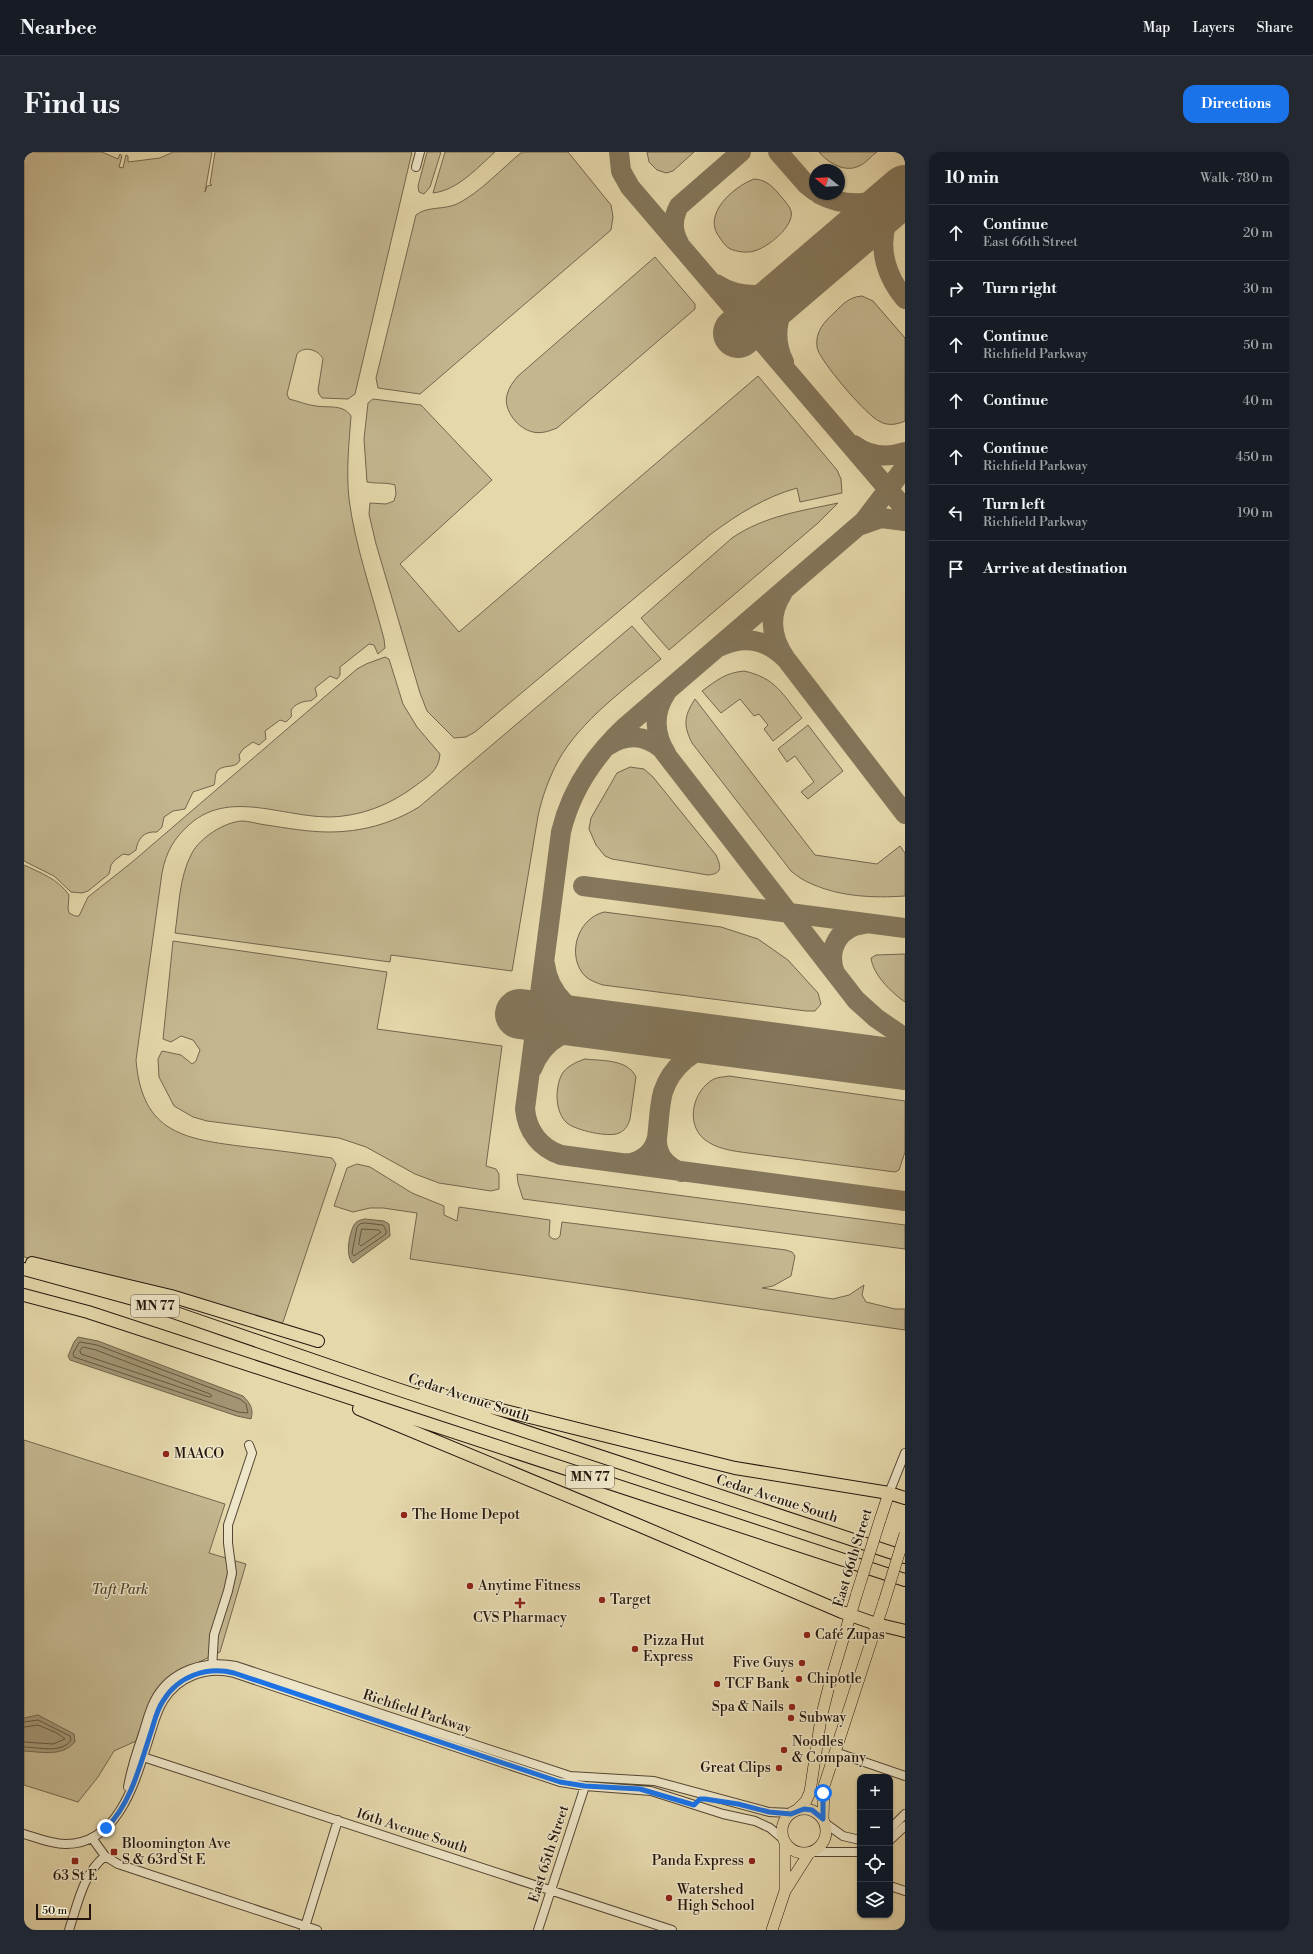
<!DOCTYPE html>
<meta charset="utf-8">
<style>
:root{--surface:#171b24;--page:#242831;--text:#f1f3f6;--muted:#9ea1a6;--line:#363941;--accent:#1a73e8}
body{margin:0;font-family:"Libre Bodoni",serif;background:var(--page);color:var(--text)}
.controls{position:absolute;right:12px;bottom:12px;display:grid;overflow:hidden;border-radius:8px;box-shadow:0 1px 3px #0004}
.controls button{width:36px;height:36px;display:grid;place-items:center;padding:0;border:0;border-bottom:1px solid var(--line);background:var(--surface);color:var(--text);font:20px sans-serif}
.compass{position:absolute;left:785px;top:12px;width:36px;height:36px;border-radius:50%;background:var(--surface);box-shadow:0 1px 3px #0004;rotate:288deg}
.scale{position:absolute;left:12px;bottom:10px;width:55px;box-sizing:border-box;padding-left:4px;border:2px solid #24160d;border-top:0;font-size:11px;line-height:14px;white-space:nowrap;color:#24160d;-webkit-text-stroke:3px #eee6c8;paint-order:stroke}
.stop{position:absolute;width:12px;height:12px;margin:-9px;border:3px solid #1a73e8;border-radius:50%;background:#fff}
.stop.end{background:#1a73e8;border-color:#fff;box-shadow:0 1px 4px #0008}
.list{margin:0;padding:0;list-style:none}
h2{display:flex;justify-content:space-between;align-items:center;height:52px;margin:0;padding:0 16px;font-size:17px}
h2 small{font-size:13px;font-weight:400;color:var(--muted)}
.list li{display:grid;grid-template-columns:26px 1fr auto;gap:12px;align-items:center;box-sizing:border-box;height:56px;padding:0 16px;border-top:1px solid var(--line)}
.list b{display:block;font-size:15px;white-space:nowrap}
.list p{margin:0;font-size:13px;white-space:nowrap;color:var(--muted)}
.list em{font-size:13px;font-style:normal;color:var(--muted)}
.icon{flex:none;width:22px;height:22px;fill:none;stroke:currentColor;stroke-width:2;stroke-linecap:round;stroke-linejoin:round}
.map{position:relative;flex:none;width:881px;height:1778px;overflow:hidden;border-radius:12px}
header{display:flex;align-items:center;gap:24px;box-sizing:border-box;height:56px;padding:0 20px;background:var(--surface);border-bottom:1px solid var(--line)}
header strong{font-size:19px}
nav{display:flex;gap:22px;margin-inline-start:auto;font-size:14px}
.intro{display:flex;align-items:center;justify-content:space-between;box-sizing:border-box;height:96px;padding:0 24px}
h1{margin:0;font-size:28px}
.button{padding:10px 18px;border-radius:12px;background:var(--accent);color:#fff;font-size:14px;font-weight:700}
main{display:flex;gap:24px;padding:0 24px}
aside{flex:1;background:var(--surface);border-radius:12px;box-shadow:0 1px 3px #0004}
.map>svg:first-child{display:block}
.green{fill:#c4b790;stroke:#74664e}
.water{fill:#a39675;stroke:#70634b}
.lines{fill:none;stroke-linecap:round;stroke-linejoin:round}
.shore{stroke:#645641;stroke-width:1}
.taxiway{stroke:#84775c;stroke-width:20}
.runway{stroke:#84775c;stroke-width:50}
.minor-casing{stroke:#544634;stroke-width:10}
.major-casing{stroke:#24160d;stroke-width:12}
.highway-casing{stroke:#24160d;stroke-width:14}
.minor{stroke:#eee6c8;stroke-width:8}
.major{stroke:#e5d8ab;stroke-width:11}
.highway{stroke:#e5d8ab;stroke-width:12}
.major-bridge-casing{stroke:#24160d;stroke-width:12;stroke-linecap:butt}
.major-bridge{stroke:#e5d8ab;stroke-width:11}
.route{stroke:#1a73e8;stroke-width:5}
.poi-dot{fill:#8f2418;stroke:#eee6c8;stroke-width:1.5}
.labels{text-anchor:middle;dominant-baseline:central;stroke-width:3;stroke-linejoin:round;paint-order:stroke}
.shield{fill:#eee6c8;stroke:#615445;stroke-width:1}
.shield-label{font-size:13px;font-weight:bold;fill:#24160d}
.street-label{font-size:14px;fill:#24160d;stroke:#eee6c8}
.poi-label{font-size:14px;fill:#24160d;stroke:#eee6c8;text-anchor:start}
.park-label{font-size:14px;font-style:italic;fill:#544634;stroke:#eee6c8}
</style>
<header>
<strong>Nearbee</strong>
<nav><a>Map</a><a>Layers</a><a>Share</a></nav>
</header>
<div class="intro"><h1>Find us</h1><a class="button">Directions</a></div>
<main>
<div class="map">
<svg width="881" height="1778" viewBox="0 0 881 1778">
<rect width="100%" height="100%" fill="#e5d8ab"/>
<filter id="stains"><feTurbulence type="fractalNoise" baseFrequency=".005" numOctaves="4"/><feColorMatrix values="0 0 0 0 .2 0 0 0 0 .09 0 0 0 0 .02 0 0 0 .5 -.17"/></filter>
<radialGradient id="worn" r=".72"><stop offset=".6" stop-color="#630" stop-opacity="0"/><stop offset="1" stop-color="#630" stop-opacity=".3"/></radialGradient>
<path class="green" d="M0 0H78L94 7 96 2 98 4 95 15 99 16 102 3 104 4V10L136 6 149 0H188L181 40 183 34 188 33 186 32 191 0H388L331 242 324 247 298 246 295 242 294 238 299 207C295 198 280 193 273 202L263 242 265 247C274 249 283 253 292 254 305 256 319 252 327 264 325 291 322 319 325 347 331 394 348 441 360 487L361 496 354 502 350 493 345 492 316 515V523L313 527 306 524 291 536 293 544 287 549C282 548 269 552 267 559 267 561 268 563 267 565L262 570 256 568 241 579 242 587 235 593 229 590 219 597 215 603 216 608C212 617 201 612 194 618 190 623 192 628 190 633L169 640 161 657 149 659 140 665 138 675 133 680C119 679 114 687 112 698L105 703 99 702 91 708 87 713 85 722 64 739 58 741 47 740 30 724 0 709Z
M403 0H417L406 35 400 42 395 40 394 34Z
M421 0H471C453 16 434 38 409 41Z
M498 0H544L587 53 589 65 587 78 396 242 354 236 352 226 392 63C403 54 420 58 433 52 457 40 477 17 498 0Z
M623 0H670L649 19 642 21 633 18 625 10Z
M795 0H853C847 4 841 12 835 14 821 21 804 11 795 0Z
M730 27C742 28 747 33 755 42 759 47 765 53 767 59 771 74 743 96 730 99 723 101 716 100 709 98 703 96 700 92 696 86 677 63 709 35 730 27Z
M631 105 671 152V157L533 276C526 279 517 282 509 280 494 277 479 258 483 243 485 235 489 230 494 224Z
M838 144 849 149 881 186V269C872 273 863 274 855 269 843 264 794 207 793 195 791 180 800 170 810 161 819 152 825 145 838 144Z
M734 224 813 318 817 327 818 341 776 350 773 336C741 345 714 362 687 382L451 580 442 585 430 586 403 559 396 541 352 392 345 362 346 351 362 352 370 349 372 342 371 333C361 330 353 332 343 330L340 287 344 251 349 247 397 253 468 328 376 412 435 480Z
M814 351 794 371 645 498 617 466 708 386C740 364 777 359 814 351Z
M608 474 637 507C602 536 557 568 534 609 525 626 518 645 514 664L488 819 367 803 366 810 151 781C155 755 155 725 168 701 176 686 200 670 218 669 225 669 234 672 242 673 263 676 284 680 305 680 337 680 367 672 395 655Z
M361 505 365 507 379 552 393 575 416 602C415 619 403 625 391 634 370 650 345 661 319 664 268 671 209 634 166 672 150 686 142 700 138 721L112 908C118 982 161 987 223 995 251 998 280 1002 308 1006L312 1012 259 1170 255 1172 0 1105V713C17 721 34 727 45 743L44 756 45 761 51 764H55L64 745 107 711 333 517 342 512Z
M720 519C752 526 758 542 778 566L749 589 740 577 744 573 735 562 730 564 716 547 697 561 678 539C693 528 701 521 720 519Z
M671 547 791 703 853 712 876 694 881 701V744C850 746 817 745 788 732 780 729 773 724 767 719L668 591C659 573 660 564 671 547Z
M784 573 819 619 784 647 777 640 790 630 771 604 763 610 754 597Z
M606 615 620 617 629 625 692 703C697 714 699 722 684 723L588 707 581 704 572 693 565 677 567 666 593 621Z
M580 760 697 775 734 787 764 808 794 841 797 852 791 859H782L579 833C573 831 567 829 562 825 542 806 552 767 580 760Z
M149 789 363 820 353 877 478 894 462 1014 472 1017 475 1022V1037L467 1039 415 1031 391 1022 342 995 315 986 183 969 169 965 150 954 135 925 134 907 138 899 157 903 168 912 172 909 176 898 169 888 157 884 147 890 139 887Z
M881 802V850C868 841 849 823 847 806L852 803Z
M561 907C578 909 604 907 612 925L606 967C604 973 602 978 595 981 585 986 551 978 543 971 531 960 531 938 537 924 541 915 552 910 561 907Z
M705 924 881 949V1000L875 1018 871 1020 724 1001C709 999 692 997 680 987 661 971 669 938 690 927 694 925 700 925 705 924Z
M333 1012 346 1015 388 1041 420 1054V1063L433 1069 435 1055 526 1068 525 1084 529 1087H533L536 1084 538 1070 762 1098 768 1100 771 1104 767 1124 749 1134 738 1136 809 1147 825 1143 840 1133 838 1143 842 1150 871 1157H881V1178L386 1107 393 1061 359 1056H346L329 1060 310 1054 323 1016Z
M493 1022 881 1073V1097L499 1047 494 1031Z
M0 1288 201 1352 185 1401 222 1412 196 1500 152 1521 123 1558 112 1589 90 1599 74 1625 54 1650 0 1633Z"/>
<path class="water" d="M341 1067 360 1069 365 1072 366 1084 329 1111C321 1105 325 1082 330 1073 332 1069 336 1068 341 1067Z
M54 1185 74 1189 219 1244C226 1251 230 1257 227 1267L213 1264 46 1208 44 1204 50 1190Z
M14 1563 50 1582 51 1590C37 1605 19 1600 0 1599V1566Z"/>
<g class="lines">
<path class="shore" d="M341 1071 359 1073 362 1078V1082L330 1104 328 1101 333 1075 336 1072Z
M338 1077 355 1078 357 1080 337 1094 335 1092Z
M56 1190 73 1193 216 1247 222 1252 224 1261 214 1260 50 1205 49 1202Z
M59 1195 72 1198 186 1242 188 1244 185 1245 57 1202 56 1199Z
M0 1570 14 1568 46 1584 47 1588C38 1602 14 1595 0 1595
M0 1575 14 1573 33 1581 41 1587 29 1592 0 1590"/>
<path class="taxiway" d="M595 0 597 19 606 35 881 357
M754 0 782 32 791 39
M881 41C850 73 854 114 881 147
M795 42C823 57 855 53 880 36
M655 91C648 79 648 67 655 54L717 0
M692 132C717 148 745 145 771 132 756 157 746 182 760 210
M830 293C845 304 863 306 881 300
M881 315 840 369 601 575C570 604 547 638 537 680L501 957C503 979 516 996 537 1003L881 1049
M837 373 857 366 881 369
M697 494C722 483 743 488 762 507 747 486 744 464 758 442
M762 507 881 662
M585 593C602 582 621 583 637 596L832 848 852 866 881 886
M642 601C630 582 629 560 642 541
M559 734 881 776
M811 821C802 798 815 774 840 772
M508 917C521 883 544 879 576 872 548 861 525 844 521 812
M633 986C635 971 635 955 639 940 647 915 671 894 698 892 712 891 727 893 741 894
M602 1012C617 1010 629 1002 633 986 632 1003 642 1014 657 1020"/>
<path class="runway" d="M714 181 881 38
M496 862 881 913"/>
<defs>
<path id="minor" d="M392 15 396 0
M865 1341 881 1301
M188 1517 190 1483 204 1439 208 1421 204 1391V1373L228 1301 225 1293
M811 1600 881 1624
M119 1605 648 1778
M104 1635C107 1618 112 1602 118 1585 122 1573 125 1559 131 1548 147 1518 181 1508 212 1514L546 1624 630 1629 745 1660 767 1661
M801 1671 819 1684 836 1688
M866 1677 881 1662
M0 1682C13 1686 27 1692 41 1692 95 1693 112 1627 125 1586 129 1574 132 1560 139 1549 154 1524 183 1514 210 1521L536 1630 561 1634 627 1639 699 1662 731 1669 746 1676 759 1687
M68 1686 81 1704 94 1712 293 1778
M866 1688 881 1674
M790 1700H836
M866 1734 881 1739
M45 1778C54 1751 59 1722 81 1704
M280 1778 314 1668
M514 1778 561 1634"/>
<path id="major" d="M856 1368 865 1341
M758 1679a22 22 0 1 1 44 0a22 22 0 1 1-44 0Z
M773 1658 782 1649 786 1640 797 1566 805 1534 833 1441
M799 1667 800 1634 860 1450
M761 1739 785 1701
M748 1778 761 1739V1690"/>
<path id="highway" d="M8 1111 147 1144 294 1189
M0 1117 120 1150 370 1236 881 1405
M0 1143 64 1160 881 1428
M401 1239 711 1316 865 1341 881 1346
M335 1257 614 1373 818 1460 852 1472 881 1479"/>
</defs>
<use href="#minor" class="minor-casing"/>
<use href="#major" class="major-casing"/>
<use href="#highway" class="highway-casing"/>
<use href="#minor" class="minor"/>
<use href="#major" class="major"/>
<use href="#highway" class="highway"/>
<defs>
<path id="major-bridge" d="M833 1441 856 1368
M860 1450 881 1382"/>
</defs>
<use href="#major-bridge" class="major-bridge-casing"/>
<use href="#major-bridge" class="major-bridge"/>
</g>
<g class="lines">
<path class="route" d="M82 1676C106 1653 116 1614 126 1583 130 1572 132 1559 139 1549 154 1524 183 1514 210 1521L536 1630 561 1634 616 1637 670 1653 676 1647H681L714 1652 745 1660 767 1662 780 1657 788 1658 799 1667V1641"/>
</g>
<g class="poi-dot">
<circle cx="142" cy="1302" r="4"/>
<circle cx="380" cy="1363" r="4"/>
<circle cx="446" cy="1434" r="4"/>
<circle cx="578" cy="1448" r="4"/>
<path d="M494 1445h4v4h4v4h-4v4h-4v-4h-4v-4h4z"/>
<circle cx="783" cy="1483" r="4"/>
<circle cx="611" cy="1497" r="4"/>
<circle cx="778" cy="1511" r="4"/>
<circle cx="775" cy="1527" r="4"/>
<circle cx="693" cy="1532" r="4"/>
<circle cx="768" cy="1555" r="4"/>
<circle cx="767" cy="1566" r="4"/>
<circle cx="760" cy="1598" r="4"/>
<circle cx="755" cy="1616" r="4"/>
<rect x="86" y="1696" width="8" height="8" rx="2"/>
<rect x="47" y="1705" width="8" height="8" rx="2"/>
<circle cx="728" cy="1709" r="4"/>
<circle cx="645" cy="1746" r="4"/>
</g>
<g class="labels">
<g class="shield">
<rect x="107" y="1143" width="48" height="22" rx="3"/>
<rect x="542" y="1314" width="48" height="22" rx="3"/>
</g>
<g class="shield-label">
<text x="131" y="1154">MN 77</text>
<text x="566" y="1325">MN 77</text>
</g>
<g class="street-label">
<text transform="translate(445 1246) rotate(18)">Cedar Avenue South</text>
<text transform="translate(753 1347) rotate(18)">Cedar Avenue South</text>
<text transform="translate(829 1406) rotate(-73)">East 66th Street</text>
<text transform="translate(393 1560) rotate(18)">Richfield Parkway</text>
<text transform="translate(388 1679) rotate(18)">16th Avenue South</text>
<text transform="translate(525 1702) rotate(-72)">East 65th Street</text>
</g>
<g class="poi-label">
<text x="150" y="1302">MAACO</text>
<text x="388" y="1363">The Home Depot</text>
<text x="454" y="1434">Anytime Fitness</text>
<text x="586" y="1448">Target</text>
<text x="496" y="1466" text-anchor="middle">CVS Pharmacy</text>
<text x="791" y="1483">Café Zupas</text>
<text x="619" y="1489">Pizza Hut<tspan x="619" dy="16">Express</tspan></text>
<text x="770" y="1511" text-anchor="end">Five Guys</text>
<text x="783" y="1527">Chipotle</text>
<text x="701" y="1532">TCF Bank</text>
<text x="760" y="1555" text-anchor="end">Spa &amp; Nails</text>
<text x="775" y="1566">Subway</text>
<text x="768" y="1590">Noodles<tspan x="768" dy="16">&amp; Company</tspan></text>
<text x="747" y="1616" text-anchor="end">Great Clips</text>
<text x="98" y="1692">Bloomington Ave<tspan x="98" dy="16">S &amp; 63rd St E</tspan></text>
<text x="720" y="1709" text-anchor="end">Panda Express</text>
<text x="51" y="1724" text-anchor="middle">63 St E</text>
<text x="653" y="1738">Watershed<tspan x="653" dy="16">High School</tspan></text>
</g>
<g class="park-label">
<text x="96" y="1438">Taft Park</text>
</g>
</g>
<rect width="100%" height="100%" filter="url(#stains)"/>
<rect width="100%" height="100%" fill="url(#worn)"/>
</svg>
<div class="controls">
<button>+</button>
<button>−</button>
<button><svg class="icon" aria-label="locate" viewBox="0 0 24 24"><circle cx="12" cy="12" r="6"/><path d="M12 2v4M12 18v4M2 12h4M18 12h4"/></svg></button>
<button><svg class="icon" aria-label="layers" viewBox="0 0 24 24"><path d="M12 4l9 5-9 5-9-5zM3 14l9 5 9-5"/></svg></button>
</div>
<svg class="compass" viewBox="-18 -18 36 36"><path d="M0-13l5 13h-10z" fill="#e53935"/><path d="M0 13l5-13h-10z" fill="#9ea1a6"/></svg>
<div class="scale">50 m</div>
<div class="stop" style="left:799px;top:1641px"></div>
<div class="stop end" style="left:82px;top:1676px"></div>
</div>
<aside>
<h2>10 min<small>Walk · 780 m</small></h2>
<ul class="list">
<li><svg class="icon" aria-label="ahead" viewBox="0 0 24 24"><path d="M12 20V5M6 11l6-6 6 6"/></svg><div><b>Continue</b><p>East 66th Street</p></div><em>20 m</em></li>
<li><svg class="icon" aria-label="right" viewBox="0 0 24 24"><path d="M7 20v-9h11M14 6l5 5-5 5"/></svg><div><b>Turn right</b></div><em>30 m</em></li>
<li><svg class="icon" aria-label="ahead" viewBox="0 0 24 24"><path d="M12 20V5M6 11l6-6 6 6"/></svg><div><b>Continue</b><p>Richfield Parkway</p></div><em>50 m</em></li>
<li><svg class="icon" aria-label="ahead" viewBox="0 0 24 24"><path d="M12 20V5M6 11l6-6 6 6"/></svg><div><b>Continue</b></div><em>40 m</em></li>
<li><svg class="icon" aria-label="ahead" viewBox="0 0 24 24"><path d="M12 20V5M6 11l6-6 6 6"/></svg><div><b>Continue</b><p>Richfield Parkway</p></div><em>450 m</em></li>
<li><svg class="icon" aria-label="left" viewBox="0 0 24 24"><path d="M17 20v-9H6M10 6l-5 5 5 5"/></svg><div><b>Turn left</b><p>Richfield Parkway</p></div><em>190 m</em></li>
<li><svg class="icon" aria-label="arrive" viewBox="0 0 24 24"><path d="M6 21V4h12l-3 4 3 4H6"/></svg><div><b>Arrive at destination</b></div></li>
</ul>
</aside>
</main>
